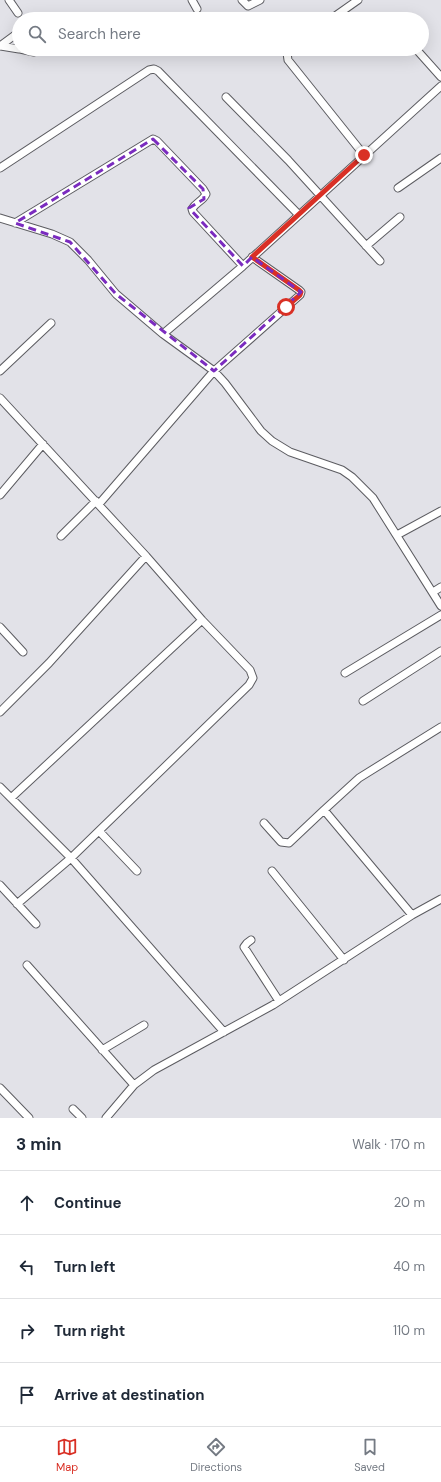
<!DOCTYPE html>
<meta charset="utf-8">
<style>
:root{--surface:#fff;--page:#f2f2f3;--text:#1f2937;--muted:#747a83;--line:#e0e1e3;--accent:#d93025}
body{margin:0;font-family:"DM Sans",sans-serif;background:var(--page);color:var(--text)}
.stop{position:absolute;width:12px;height:12px;margin:-9px;border:3px solid #d93025;border-radius:50%;background:#fff}
.stop.end{background:#d93025;border-color:#fff;box-shadow:0 1px 4px #0008}
.list{margin:0;padding:0;list-style:none}
h2{display:flex;justify-content:space-between;align-items:center;height:52px;margin:0;padding:0 16px;font-size:17px}
h2 small{font-size:13px;font-weight:400;color:var(--muted)}
.list li{display:grid;grid-template-columns:26px 1fr auto;gap:12px;align-items:center;box-sizing:border-box;height:64px;padding:0 16px;border-top:1px solid var(--line)}
.list b{display:block;font-size:15px;white-space:nowrap}
.list em{font-size:13px;font-style:normal;color:var(--muted)}
.icon{flex:none;width:22px;height:22px;fill:none;stroke:currentColor;stroke-width:2;stroke-linecap:round;stroke-linejoin:round}
.map{position:relative;flex:none;width:441px;height:1118px;overflow:hidden}
.search{position:absolute;background:var(--surface);box-shadow:0 4px 16px #0002;left:12px;right:12px;top:12px;height:44px;display:flex;align-items:center;gap:10px;box-sizing:border-box;padding:0 14px;border-radius:22px;color:var(--muted);font-size:15px}
.sheet{height:308px;background:var(--surface)}
nav{display:flex;justify-content:space-around;align-items:center;box-sizing:border-box;height:56px;border-top:1px solid var(--line);background:var(--surface);font-size:11px;color:var(--muted)}
nav a{display:grid;justify-items:center;gap:2px}
nav .on{color:var(--accent)}
.map>svg:first-child{display:block}
.lines{fill:none;stroke-linecap:round;stroke-linejoin:round}
.minor-casing{stroke:#5c5c61;stroke-width:9}
.minor{stroke:#fff;stroke-width:7}
.route{stroke:#d93025;stroke-width:5}
.marked{fill:none;stroke:#7b2cbf;stroke-width:3;stroke-dasharray:8 5;stroke-linejoin:round}
</style>
<div class="map">
<svg width="441" height="1118" viewBox="0 0 441 1118">
<rect width="100%" height="100%" fill="#e2e2e8"/>
<g class="lines">
<defs>
<path id="minor" d="M9 0 18 13
M192 0 197 9
M242 0 248 6 260 0
M37 19 40 17
M331 19 358 0
M0 46 19 32
M0 46 19 49
M20 49 34 52
M288 49 287 53 288 60 364 155
M416 49 441 77
M226 97 288 160 380 261
M0 168 149 70 154 69 158 71 299 215
M398 188 441 158
M0 218 52 234 70 242 88 260 116 294 163 334 214 371 225 383 261 431 272 441 290 452 342 470 352 477 373 498 441 606
M15 223 153 139 157 141 203 189 206 194C203 201 196 202 192 209L193 212 243 266
M366 246 400 217
M163 334 243 266 441 86
M0 371 51 323
M0 398 146 556 49 663 0 712
M0 495 43 444
M99 504 214 371 300 295 301 292 299 290 252 257
M397 535 441 511
M61 536 96 501
M433 592 441 587
M0 627 23 652
M345 673 441 615
M363 701 441 651
M0 787 11 798 202 620
M11 798 71 858 224 1032
M264 823 281 842 289 843 324 810
M99 831 137 871
M272 871 344 960
M0 885 36 924
M17 904 71 858 249 685 253 678 250 670 202 620 146 556
M412 915 324 810 359 778 441 727
M251 940 247 943 244 947 279 1001
M27 965 134 1085
M102 1050 144 1025
M0 1088 29 1118
M73 1109 82 1118
M106 1118 134 1085 154 1070 273 1005 412 915 441 899"/>
</defs>
<use href="#minor" class="minor-casing"/>
<use href="#minor" class="minor"/>
</g>
<g class="lines">
<path class="route" d="M286 307 300 295 301 292 299 290 252 257 364 155"/>
</g>
<path class="marked" d="M153 139 203 189 204 199 189 208 243 266 252 257 301 292 214 371 116 294 70 242 15 223Z"/>
</svg>
<div class="stop" style="left:286px;top:307px"></div>
<div class="stop end" style="left:364px;top:155px"></div>
<div class="search"><svg class="icon" aria-label="search" viewBox="0 0 24 24"><circle cx="10" cy="10" r="6"/><path d="M15 15l6 6"/></svg>Search here</div>
</div>
<section class="sheet">
<h2>3 min<small>Walk · 170 m</small></h2>
<ul class="list">
<li><svg class="icon" aria-label="ahead" viewBox="0 0 24 24"><path d="M12 20V5M6 11l6-6 6 6"/></svg><div><b>Continue</b></div><em>20 m</em></li>
<li><svg class="icon" aria-label="left" viewBox="0 0 24 24"><path d="M17 20v-9H6M10 6l-5 5 5 5"/></svg><div><b>Turn left</b></div><em>40 m</em></li>
<li><svg class="icon" aria-label="right" viewBox="0 0 24 24"><path d="M7 20v-9h11M14 6l5 5-5 5"/></svg><div><b>Turn right</b></div><em>110 m</em></li>
<li><svg class="icon" aria-label="arrive" viewBox="0 0 24 24"><path d="M6 21V4h12l-3 4 3 4H6"/></svg><div><b>Arrive at destination</b></div></li>
</ul>
</section>
<nav>
<a class="on"><svg class="icon" aria-label="map" viewBox="0 0 24 24"><path d="M3 6l6-2 6 2 6-2v14l-6 2-6-2-6 2zM9 4v14M15 6v14"/></svg>Map</a>
<a><svg class="icon" aria-label="directions" viewBox="0 0 24 24"><path d="M12 3l9 9-9 9-9-9zM9 14v-3h6M13 9l2 2-2 2"/></svg>Directions</a>
<a><svg class="icon" aria-label="saved" viewBox="0 0 24 24"><path d="M7 4h10v16l-5-4-5 4z"/></svg>Saved</a>
</nav>
